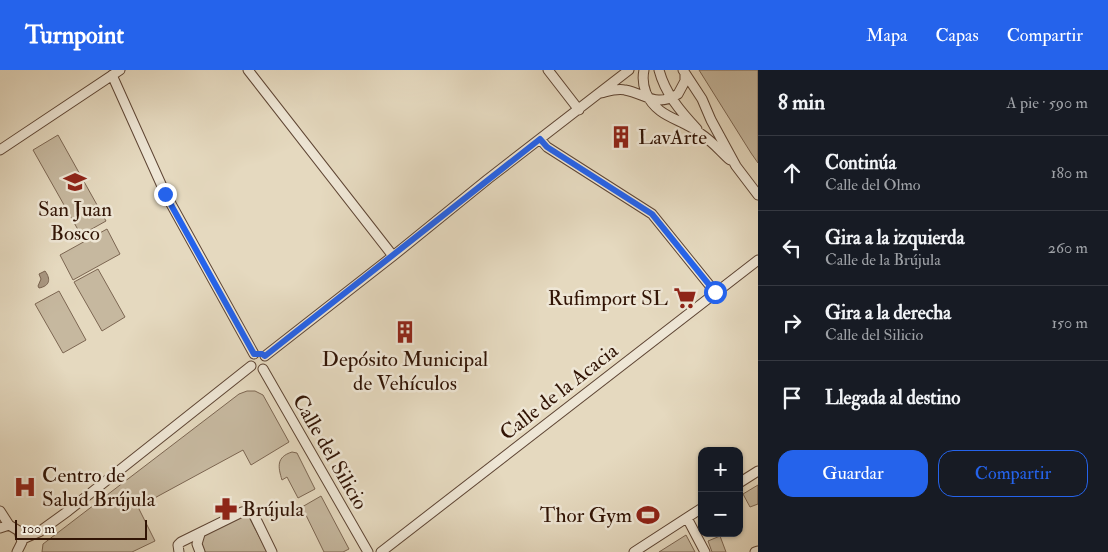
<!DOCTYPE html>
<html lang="es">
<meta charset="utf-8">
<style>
:root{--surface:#171b24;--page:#20242c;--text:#f1f3f6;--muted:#9ea1a6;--line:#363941;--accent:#2563eb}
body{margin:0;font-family:"IM FELL Double Pica",serif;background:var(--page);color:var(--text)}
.controls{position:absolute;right:15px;bottom:15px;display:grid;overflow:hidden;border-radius:10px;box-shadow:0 1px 4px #0004}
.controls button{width:45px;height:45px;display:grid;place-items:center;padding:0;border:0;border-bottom:1px solid var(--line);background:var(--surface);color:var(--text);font:25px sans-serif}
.scale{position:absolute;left:15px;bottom:12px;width:132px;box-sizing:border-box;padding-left:5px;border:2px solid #311405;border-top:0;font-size:14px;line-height:18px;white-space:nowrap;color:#311405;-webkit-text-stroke:4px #eee6d5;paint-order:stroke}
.stop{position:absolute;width:15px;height:15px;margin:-11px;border:4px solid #2563eb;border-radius:50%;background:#fff}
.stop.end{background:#2563eb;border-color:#fff;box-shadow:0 1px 5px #0008}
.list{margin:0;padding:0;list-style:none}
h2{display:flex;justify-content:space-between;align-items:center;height:65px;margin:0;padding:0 20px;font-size:21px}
h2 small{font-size:16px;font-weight:400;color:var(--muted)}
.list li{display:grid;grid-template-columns:32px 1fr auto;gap:15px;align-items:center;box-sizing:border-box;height:75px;padding:0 20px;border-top:1px solid var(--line)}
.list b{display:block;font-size:19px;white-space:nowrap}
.list p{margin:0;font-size:16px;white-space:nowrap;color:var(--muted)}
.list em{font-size:16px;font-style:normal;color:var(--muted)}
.actions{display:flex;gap:10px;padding:15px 20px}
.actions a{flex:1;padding:11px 0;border:1px solid var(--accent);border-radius:15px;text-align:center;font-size:18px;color:var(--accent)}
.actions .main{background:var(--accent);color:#fff}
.icon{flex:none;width:28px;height:28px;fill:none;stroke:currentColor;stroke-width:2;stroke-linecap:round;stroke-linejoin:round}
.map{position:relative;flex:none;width:758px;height:482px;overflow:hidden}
header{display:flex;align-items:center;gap:30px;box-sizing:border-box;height:70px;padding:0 25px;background:var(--accent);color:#fff}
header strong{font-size:24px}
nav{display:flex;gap:28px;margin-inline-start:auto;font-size:18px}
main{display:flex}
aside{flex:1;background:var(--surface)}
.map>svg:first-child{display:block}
.green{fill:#c6b89f;stroke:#7c6652}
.water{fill:#a89680;stroke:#78624f}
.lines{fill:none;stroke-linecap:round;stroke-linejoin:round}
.minor-casing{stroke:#5e4534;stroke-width:11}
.minor{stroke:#eee6d5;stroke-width:9}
.route{stroke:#2563eb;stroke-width:6}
.labels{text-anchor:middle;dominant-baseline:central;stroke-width:5;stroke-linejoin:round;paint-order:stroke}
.poi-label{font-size:21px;fill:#311405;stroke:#eee6d5;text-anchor:start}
.street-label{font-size:21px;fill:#311405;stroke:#eee6d5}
</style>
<header>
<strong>Turnpoint</strong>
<nav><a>Mapa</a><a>Capas</a><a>Compartir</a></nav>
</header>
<main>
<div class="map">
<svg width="758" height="482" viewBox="0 0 758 482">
<rect width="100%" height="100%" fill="#e5d9bf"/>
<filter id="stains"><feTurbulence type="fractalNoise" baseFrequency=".004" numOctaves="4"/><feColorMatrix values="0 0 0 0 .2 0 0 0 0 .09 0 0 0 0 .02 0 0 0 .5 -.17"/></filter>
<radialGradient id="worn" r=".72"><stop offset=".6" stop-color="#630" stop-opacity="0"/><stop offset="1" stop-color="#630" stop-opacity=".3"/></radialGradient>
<path class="green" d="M699 0H758V93L751 83Z
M58 65 106 151 81 165 33 80Z
M107 159 120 184 73 210 60 185Z
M98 199 125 247 102 261 74 212Z
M59 221 86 270 63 283 35 234Z
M247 321H255L263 325 289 372 251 395 243 380 138 437 155 471 132 482H42L43 474 239 324Z
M292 382 297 383 315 419 298 428 287 407 282 410C278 397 276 387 292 382Z
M758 415V434L750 437 743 424Z
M321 426 349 479 343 482H324L302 437Z
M243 445H247L249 447 267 482H205L201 474V467Z
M686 465 695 482H659Z
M720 466 726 482H712L708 471Z"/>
<path class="water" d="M45 201C51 209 50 216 39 218L38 216 41 209 39 204Z"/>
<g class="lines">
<defs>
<path id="minor" d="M248 0 393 186
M548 0 579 40
M644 0C642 9 643 15 646 23 658 49 682 48 701 64 712 71 721 82 730 90
M659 0C665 23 680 41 697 59
M683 0 702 29 711 50 736 96 758 125
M112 5 165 123 254 284
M601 23C609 21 617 18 625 20 646 24 656 38 678 24L685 11V4
M540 69 547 77 652 144 715 222
M0 80 120 0
M265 286 393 186 488 109 629 0
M263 299 368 482
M739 413 758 401
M0 441 9 455
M687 448 705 482
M0 458 9 455 19 461 22 472 17 482
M200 464 197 474 200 482
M23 469 39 462 68 441 251 296
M179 482 178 475 181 472 242 442 248 441 254 445 272 482
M381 482 758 190
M634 482 702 438
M755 482 758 481"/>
</defs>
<use href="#minor" class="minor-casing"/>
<use href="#minor" class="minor"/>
</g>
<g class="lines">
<path class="route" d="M165 124 254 284H262L265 286 540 69 547 77 652 144 715 222"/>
</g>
<defs>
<symbol id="building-bare" viewBox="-9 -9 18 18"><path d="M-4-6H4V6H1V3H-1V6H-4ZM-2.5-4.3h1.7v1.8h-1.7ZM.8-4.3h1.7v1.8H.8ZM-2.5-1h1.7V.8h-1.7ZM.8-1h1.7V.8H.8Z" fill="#8f2418" stroke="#eee6d5" stroke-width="2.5" paint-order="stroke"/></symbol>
<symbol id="school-bare" viewBox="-9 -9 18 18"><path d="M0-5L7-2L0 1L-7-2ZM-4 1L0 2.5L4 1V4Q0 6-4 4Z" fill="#8f2418" stroke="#eee6d5" stroke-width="2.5" paint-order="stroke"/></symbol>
<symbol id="supermarket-bare" viewBox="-9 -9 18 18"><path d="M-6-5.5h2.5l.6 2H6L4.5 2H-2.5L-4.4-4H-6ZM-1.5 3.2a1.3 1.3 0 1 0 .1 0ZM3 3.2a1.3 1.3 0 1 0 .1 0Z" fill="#8f2418" stroke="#eee6d5" stroke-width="2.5" paint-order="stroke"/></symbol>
<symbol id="hospital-bare" viewBox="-9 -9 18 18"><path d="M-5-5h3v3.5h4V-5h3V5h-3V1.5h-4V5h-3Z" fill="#8f2418" stroke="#eee6d5" stroke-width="2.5" paint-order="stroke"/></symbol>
<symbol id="pharmacy-bare" viewBox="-9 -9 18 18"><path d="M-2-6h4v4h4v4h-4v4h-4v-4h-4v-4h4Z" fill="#8f2418" stroke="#eee6d5" stroke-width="2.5" paint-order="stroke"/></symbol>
<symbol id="stadium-bare" viewBox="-9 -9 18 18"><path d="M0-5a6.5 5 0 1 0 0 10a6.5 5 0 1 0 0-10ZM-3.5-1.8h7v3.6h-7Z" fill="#8f2418" stroke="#eee6d5" stroke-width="2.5" paint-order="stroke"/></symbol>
</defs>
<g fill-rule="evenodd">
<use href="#building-bare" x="605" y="51" width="32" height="32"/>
<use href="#school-bare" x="59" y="96" width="32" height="32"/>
<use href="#supermarket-bare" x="669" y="212" width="32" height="32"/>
<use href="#building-bare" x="389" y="246" width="32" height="32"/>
<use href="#hospital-bare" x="9" y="401" width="32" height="32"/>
<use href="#pharmacy-bare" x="210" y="423" width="32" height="32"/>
<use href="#stadium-bare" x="632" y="429" width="32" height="32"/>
</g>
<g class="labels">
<g class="poi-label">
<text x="638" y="67">LavArte</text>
<text x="75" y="139" text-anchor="middle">San Juan<tspan x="75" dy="24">Bosco</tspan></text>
<text x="668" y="228" text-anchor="end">Rufimport SL</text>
<text x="405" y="289" text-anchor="middle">Depósito Municipal<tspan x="405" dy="24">de Vehículos</tspan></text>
<text x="42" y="405">Centro de<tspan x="42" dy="24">Salud Brújula</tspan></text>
<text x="242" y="439">Brújula</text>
<text x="632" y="445" text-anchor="end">Thor Gym</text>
</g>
<g class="street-label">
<text transform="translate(559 322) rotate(-38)">Calle de la Acacia</text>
<text transform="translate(330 382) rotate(60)">Calle del Silicio</text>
</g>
</g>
<rect width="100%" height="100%" filter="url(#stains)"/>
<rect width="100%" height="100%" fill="url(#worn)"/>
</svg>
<div class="controls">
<button>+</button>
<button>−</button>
</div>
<div class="scale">100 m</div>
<div class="stop" style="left:715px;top:222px"></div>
<div class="stop end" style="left:165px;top:124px"></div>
</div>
<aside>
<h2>8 min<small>A pie · 590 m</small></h2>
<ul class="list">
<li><svg class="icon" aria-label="ahead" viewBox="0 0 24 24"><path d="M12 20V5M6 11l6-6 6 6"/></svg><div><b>Continúa</b><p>Calle del Olmo</p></div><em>180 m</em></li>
<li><svg class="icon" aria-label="left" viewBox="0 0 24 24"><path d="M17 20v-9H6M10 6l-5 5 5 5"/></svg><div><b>Gira a la izquierda</b><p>Calle de la Brújula</p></div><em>260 m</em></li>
<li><svg class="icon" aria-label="right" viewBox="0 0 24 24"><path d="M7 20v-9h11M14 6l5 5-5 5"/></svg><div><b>Gira a la derecha</b><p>Calle del Silicio</p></div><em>150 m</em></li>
<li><svg class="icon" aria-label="arrive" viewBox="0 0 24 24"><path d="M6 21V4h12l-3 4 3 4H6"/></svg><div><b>Llegada al destino</b></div></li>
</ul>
<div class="actions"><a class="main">Guardar</a><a>Compartir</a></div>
</aside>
</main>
